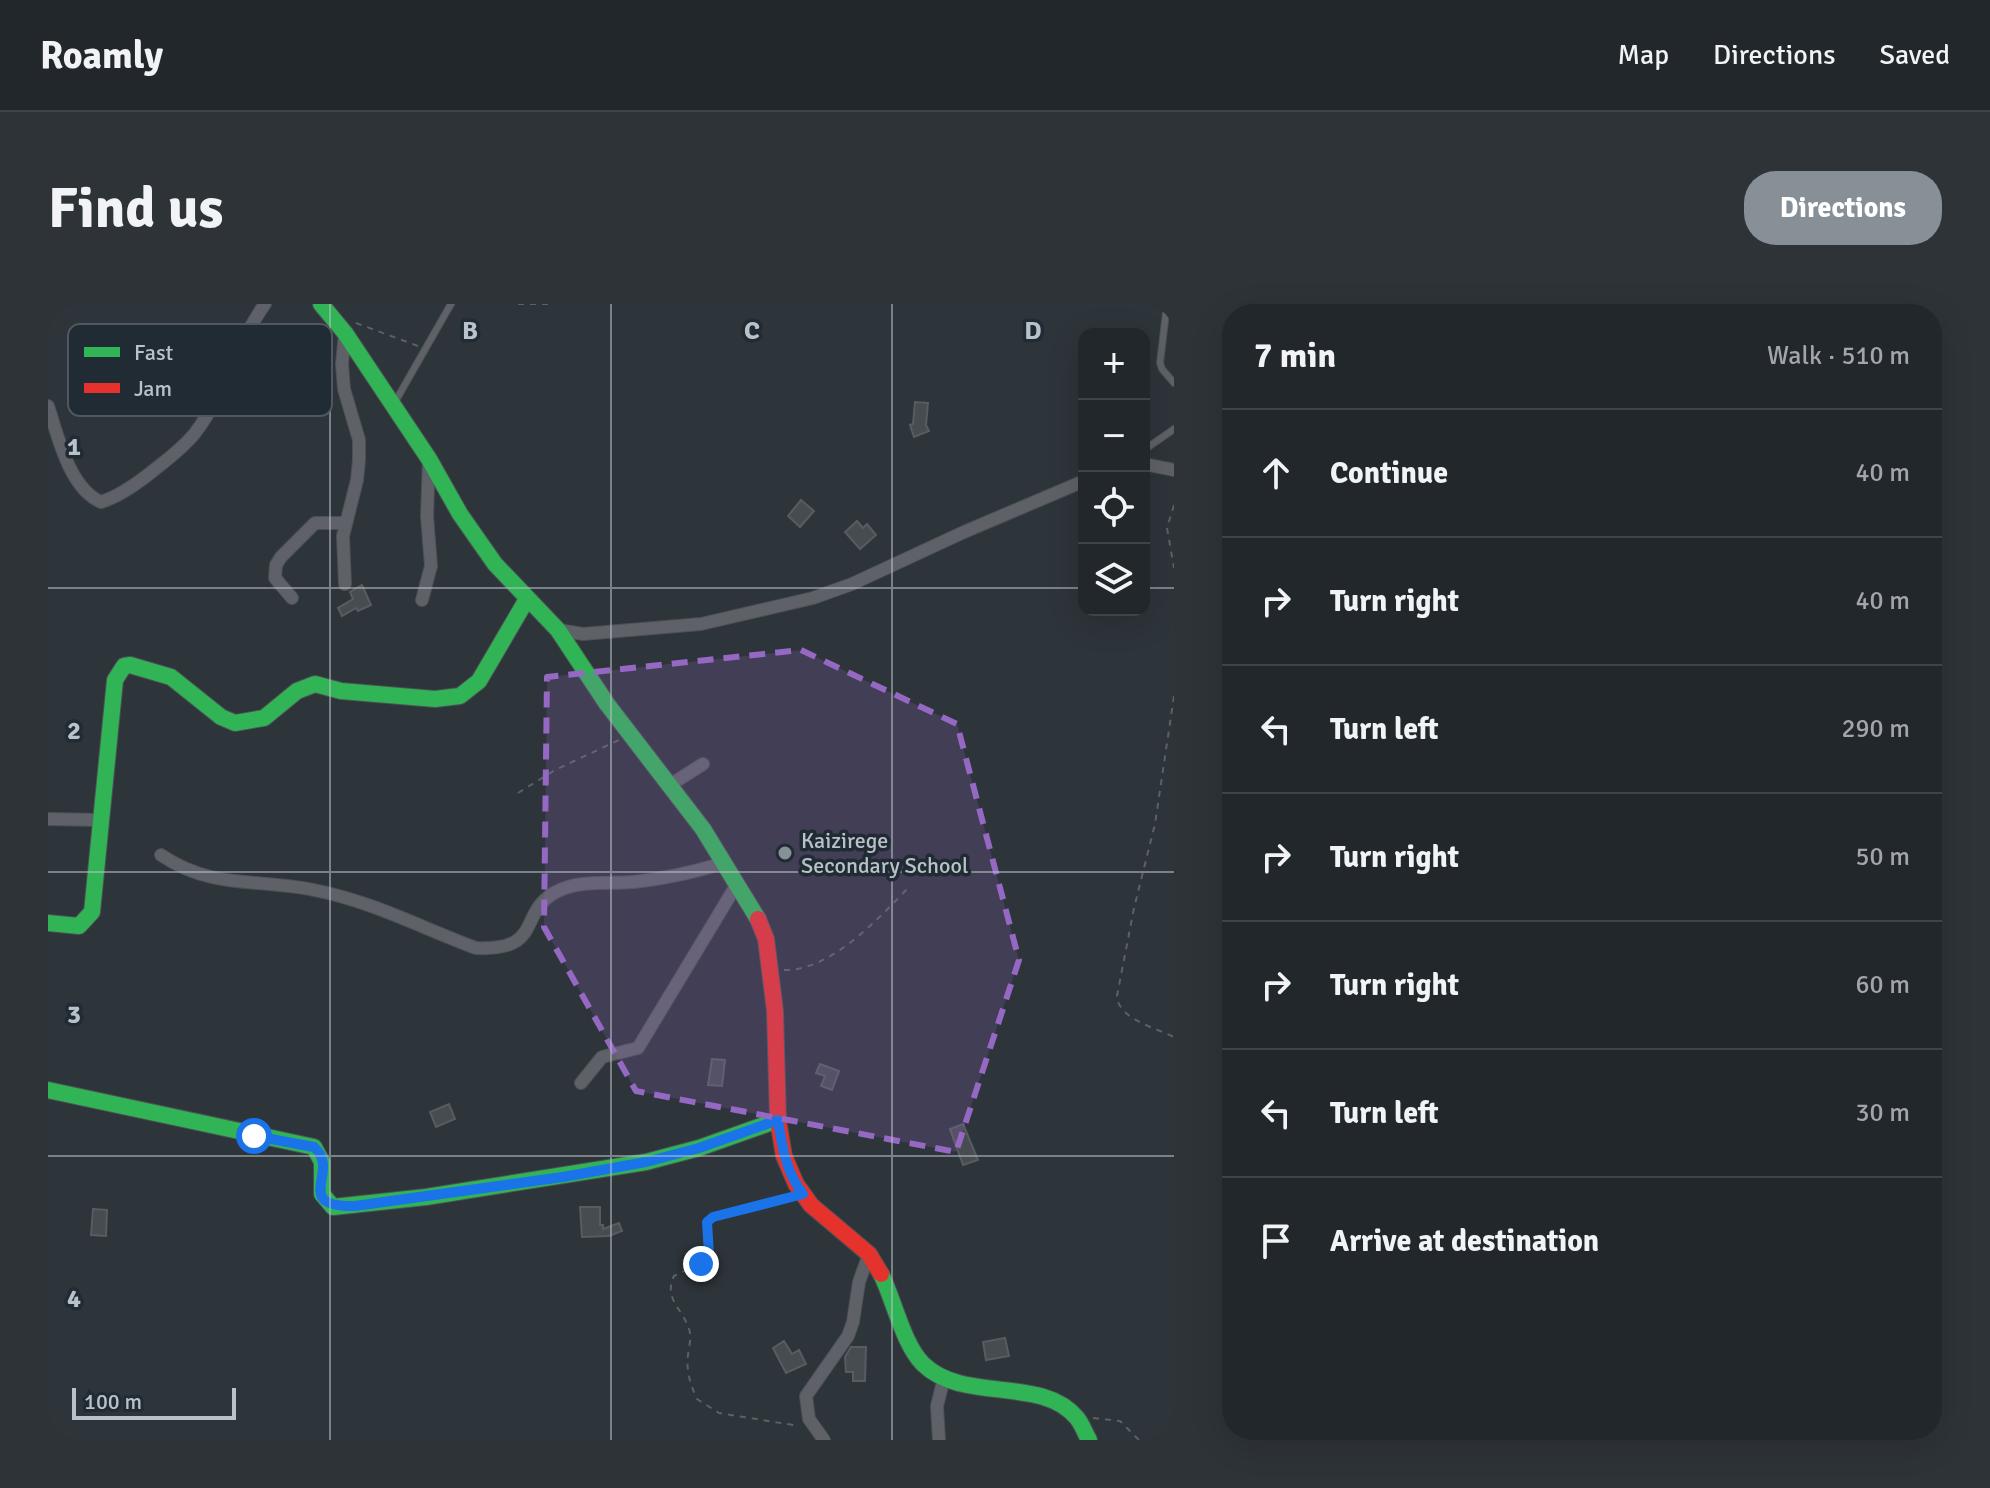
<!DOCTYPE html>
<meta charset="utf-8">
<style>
:root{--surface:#22272c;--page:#2e3338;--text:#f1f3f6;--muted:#a2a5a9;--line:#3f4448;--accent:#889097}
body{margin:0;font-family:Signika,sans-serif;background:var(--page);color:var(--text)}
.controls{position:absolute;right:24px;top:24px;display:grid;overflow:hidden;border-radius:16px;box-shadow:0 8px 32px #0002}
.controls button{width:72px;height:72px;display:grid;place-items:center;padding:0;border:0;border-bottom:2px solid var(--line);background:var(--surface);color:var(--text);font:40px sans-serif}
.scale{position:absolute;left:24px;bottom:20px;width:164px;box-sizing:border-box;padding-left:8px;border:4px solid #b9c1c9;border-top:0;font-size:22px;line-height:28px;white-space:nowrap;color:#b9c1c9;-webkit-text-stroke:6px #212b34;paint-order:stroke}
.stop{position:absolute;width:24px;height:24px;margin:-18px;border:6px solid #1a73e8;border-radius:50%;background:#fff}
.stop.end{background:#1a73e8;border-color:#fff;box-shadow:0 2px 8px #0008}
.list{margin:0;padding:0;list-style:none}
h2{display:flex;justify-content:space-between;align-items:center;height:104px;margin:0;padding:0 32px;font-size:34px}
h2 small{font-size:26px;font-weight:400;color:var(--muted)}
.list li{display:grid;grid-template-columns:52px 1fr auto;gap:24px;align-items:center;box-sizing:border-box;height:128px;padding:0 32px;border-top:2px solid var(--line)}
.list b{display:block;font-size:30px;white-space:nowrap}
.list em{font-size:26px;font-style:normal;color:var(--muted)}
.icon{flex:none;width:44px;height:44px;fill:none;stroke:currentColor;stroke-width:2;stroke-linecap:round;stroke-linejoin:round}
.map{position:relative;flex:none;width:1126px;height:1136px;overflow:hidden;border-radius:32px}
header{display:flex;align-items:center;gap:48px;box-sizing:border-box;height:112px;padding:0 40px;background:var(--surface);border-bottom:2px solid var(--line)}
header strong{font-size:38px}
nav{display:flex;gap:44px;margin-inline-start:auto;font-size:28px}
.intro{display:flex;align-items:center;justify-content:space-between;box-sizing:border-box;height:192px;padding:0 48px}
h1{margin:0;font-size:56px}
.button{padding:20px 36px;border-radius:32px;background:var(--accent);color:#fff;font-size:28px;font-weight:700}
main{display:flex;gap:48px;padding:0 48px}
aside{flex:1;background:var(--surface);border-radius:32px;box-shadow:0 8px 32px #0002}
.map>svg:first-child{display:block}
.building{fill:#474c51;stroke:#565c61;stroke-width:2}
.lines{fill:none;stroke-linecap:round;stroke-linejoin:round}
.lane-casing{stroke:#4b5054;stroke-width:8}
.street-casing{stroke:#4b5054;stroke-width:14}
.fast-casing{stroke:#4b5054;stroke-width:18}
.jam-casing{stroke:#4b5054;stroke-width:18}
.path{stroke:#5b6165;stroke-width:2;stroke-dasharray:6 6;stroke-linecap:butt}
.lane{stroke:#5e6268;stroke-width:6}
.street{stroke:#5e6268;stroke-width:12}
.fast{stroke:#30b455;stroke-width:16}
.jam{stroke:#e5322d;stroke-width:16}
.route{stroke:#1a73e8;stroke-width:10}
.marked{fill:#9468c3;fill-opacity:0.2;stroke:#9468c3;stroke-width:6;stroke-dasharray:16 10;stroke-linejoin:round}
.grid{fill:none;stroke:#b9c1c9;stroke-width:2;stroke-opacity:0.55}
.poi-dot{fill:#889097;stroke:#212b34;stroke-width:3}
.labels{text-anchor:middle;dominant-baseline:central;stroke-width:7;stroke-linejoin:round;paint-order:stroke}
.poi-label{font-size:22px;fill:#b9c1c9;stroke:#212b34;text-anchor:start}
.key{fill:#212b34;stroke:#4f5861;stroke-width:2}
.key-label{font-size:22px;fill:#b9c1c9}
.grid-label{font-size:26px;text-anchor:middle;font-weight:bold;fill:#b9c1c9;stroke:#212b34;stroke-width:7;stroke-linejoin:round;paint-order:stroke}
</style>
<header>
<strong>Roamly</strong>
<nav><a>Map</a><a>Directions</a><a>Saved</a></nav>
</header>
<div class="intro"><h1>Find us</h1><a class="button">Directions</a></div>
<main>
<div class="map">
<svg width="1126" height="1136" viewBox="0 0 1126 1136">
<rect width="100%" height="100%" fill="#2d343a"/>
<path class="building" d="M867 98 880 99 878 121 881 127 866 133 862 121 865 120Z
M753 196 766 207 752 223 740 212Z
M809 217 815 224 819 220 828 231 812 245 797 228Z
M314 281 323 301 310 307 308 304 294 312 290 304 305 295 302 288Z
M664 755 677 756 674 782 660 781Z
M772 760 791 767 784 786 773 782 777 772 768 769Z
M401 800 407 815 388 823 382 808Z
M915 820 930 856 915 861 902 825Z
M532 903H552V921H555V925L571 919 574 927 561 932 534 933Z
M45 905 59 906 58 932 43 931Z
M957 1034 961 1052 938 1056 935 1038Z
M736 1037 744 1050 751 1046 758 1060 738 1069 725 1044Z
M803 1043H818L817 1077H805V1068H798L797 1053Z"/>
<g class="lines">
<defs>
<path id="lane" d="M1119 0 1112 59 1114 65 1126 79
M347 98 403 0
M1096 146 1126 125"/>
<path id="street" d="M297 29 294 60 296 85 311 136V156L309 176 295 232 297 280
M0 102C10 132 21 184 53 198 72 192 90 179 106 166 120 155 135 144 147 129 177 90 188 40 217 0
M1096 160 1126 166
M244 294 227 274 228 261 233 253 267 219H297
M374 296 383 262 379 212 381 155
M510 326 535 330 653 320 765 294 804 280 916 228 1036 177
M622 481 655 460
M0 515 53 516
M113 551C165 586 209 574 266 586 323 597 374 624 428 644 499 647 467 606 512 586 534 576 561 580 585 578 616 575 646 568 676 559
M533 779 554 753 590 744 689 580
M776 1136 761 1115 758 1092 800 1032 805 1018 811 978 821 950
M891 1136 889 1102 896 1074"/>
<path id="fast" d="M273 0 297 29 381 155 412 210 447 260 510 326 559 400 655 525 710 615
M0 619 31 622 44 608 67 376 76 362 82 361 123 373 173 413 187 419 216 414 249 387 267 380 293 387 387 395 412 392 431 377 479 295
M0 786 266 843 274 858V890L285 903 378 893 598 858 651 844 730 816
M833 970C846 996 855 1040 875 1060 916 1100 994 1071 1029 1114 1034 1120 1037 1129 1041 1136"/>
<path id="jam" d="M710 615 718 635 727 707 730 816 736 852 748 880 763 901 821 950 833 970"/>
</defs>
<use href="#lane" class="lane-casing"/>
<use href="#street" class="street-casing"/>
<use href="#fast" class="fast-casing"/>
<use href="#jam" class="jam-casing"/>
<path class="path" d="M470 0H501
M308 19 370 42
M1126 201 1119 224 1126 264
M1126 392 1107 520 1086 604 1069 692C1070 715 1108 724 1126 733
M470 489 507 466 571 436
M736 666C783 667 831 614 861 583
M739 894 665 913 659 918 661 940 659 956 626 972C615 995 635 1005 641 1025 644 1033 641 1042 640 1051 638 1066 642 1080 649 1095L671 1109 751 1122
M1045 1114 1072 1117 1091 1136"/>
<use href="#lane" class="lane"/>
<use href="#street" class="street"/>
<use href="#fast" class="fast"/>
<use href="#jam" class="jam"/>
</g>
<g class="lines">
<path class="route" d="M206 832 266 843C294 867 242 903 307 902L515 873 598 858 651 844 730 816C734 843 738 868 755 890L665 913 659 918 661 951 653 960"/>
</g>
<path class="marked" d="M753 346 909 420 971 656 908 848 588 787 496 623 499 373Z"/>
<path class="grid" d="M282 0V1136M563 0V1136M844 0V1136M0 284H1036M1096 284H1126M0 568H1126M0 852H1126"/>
<circle class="poi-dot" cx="737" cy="549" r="8"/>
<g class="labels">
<g class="poi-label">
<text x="753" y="536">Kaizirege<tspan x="753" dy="25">Secondary School</tspan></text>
</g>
</g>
<rect x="20" y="20" width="264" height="92" rx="12" class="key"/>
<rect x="36" y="43" width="36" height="10" fill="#30b455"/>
<rect x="36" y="79" width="36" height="10" fill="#e5322d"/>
<g class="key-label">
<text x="86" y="56">Fast</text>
<text x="86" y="92">Jam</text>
</g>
<g class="grid-label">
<text x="422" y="35">B</text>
<text x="704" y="35">C</text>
<text x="985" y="35">D</text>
<text x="26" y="151">1</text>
<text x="26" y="435">2</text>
<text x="26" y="719">3</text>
<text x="26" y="1003">4</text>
</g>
</svg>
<div class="controls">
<button>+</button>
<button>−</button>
<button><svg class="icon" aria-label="locate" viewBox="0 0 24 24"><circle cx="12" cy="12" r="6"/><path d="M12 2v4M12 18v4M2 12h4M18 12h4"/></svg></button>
<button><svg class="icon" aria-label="layers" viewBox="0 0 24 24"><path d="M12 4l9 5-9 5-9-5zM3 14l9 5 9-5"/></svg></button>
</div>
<div class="scale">100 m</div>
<div class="stop" style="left:206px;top:832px"></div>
<div class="stop end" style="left:653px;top:960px"></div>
</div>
<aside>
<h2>7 min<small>Walk · 510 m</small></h2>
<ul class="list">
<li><svg class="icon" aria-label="ahead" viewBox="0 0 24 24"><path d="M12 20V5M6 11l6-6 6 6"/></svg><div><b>Continue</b></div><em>40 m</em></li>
<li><svg class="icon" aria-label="right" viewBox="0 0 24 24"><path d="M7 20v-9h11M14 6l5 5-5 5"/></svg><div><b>Turn right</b></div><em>40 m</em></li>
<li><svg class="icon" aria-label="left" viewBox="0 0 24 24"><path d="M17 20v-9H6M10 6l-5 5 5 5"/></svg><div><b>Turn left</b></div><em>290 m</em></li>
<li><svg class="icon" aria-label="right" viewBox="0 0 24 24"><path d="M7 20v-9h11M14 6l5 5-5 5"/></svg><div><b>Turn right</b></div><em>50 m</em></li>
<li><svg class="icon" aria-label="right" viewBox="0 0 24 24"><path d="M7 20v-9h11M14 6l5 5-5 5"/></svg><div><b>Turn right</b></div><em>60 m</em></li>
<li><svg class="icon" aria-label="left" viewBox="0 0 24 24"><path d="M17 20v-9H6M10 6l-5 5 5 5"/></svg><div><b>Turn left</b></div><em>30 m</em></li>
<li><svg class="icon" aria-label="arrive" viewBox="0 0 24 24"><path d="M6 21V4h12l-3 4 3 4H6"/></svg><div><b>Arrive at destination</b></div></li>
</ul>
</aside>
</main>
